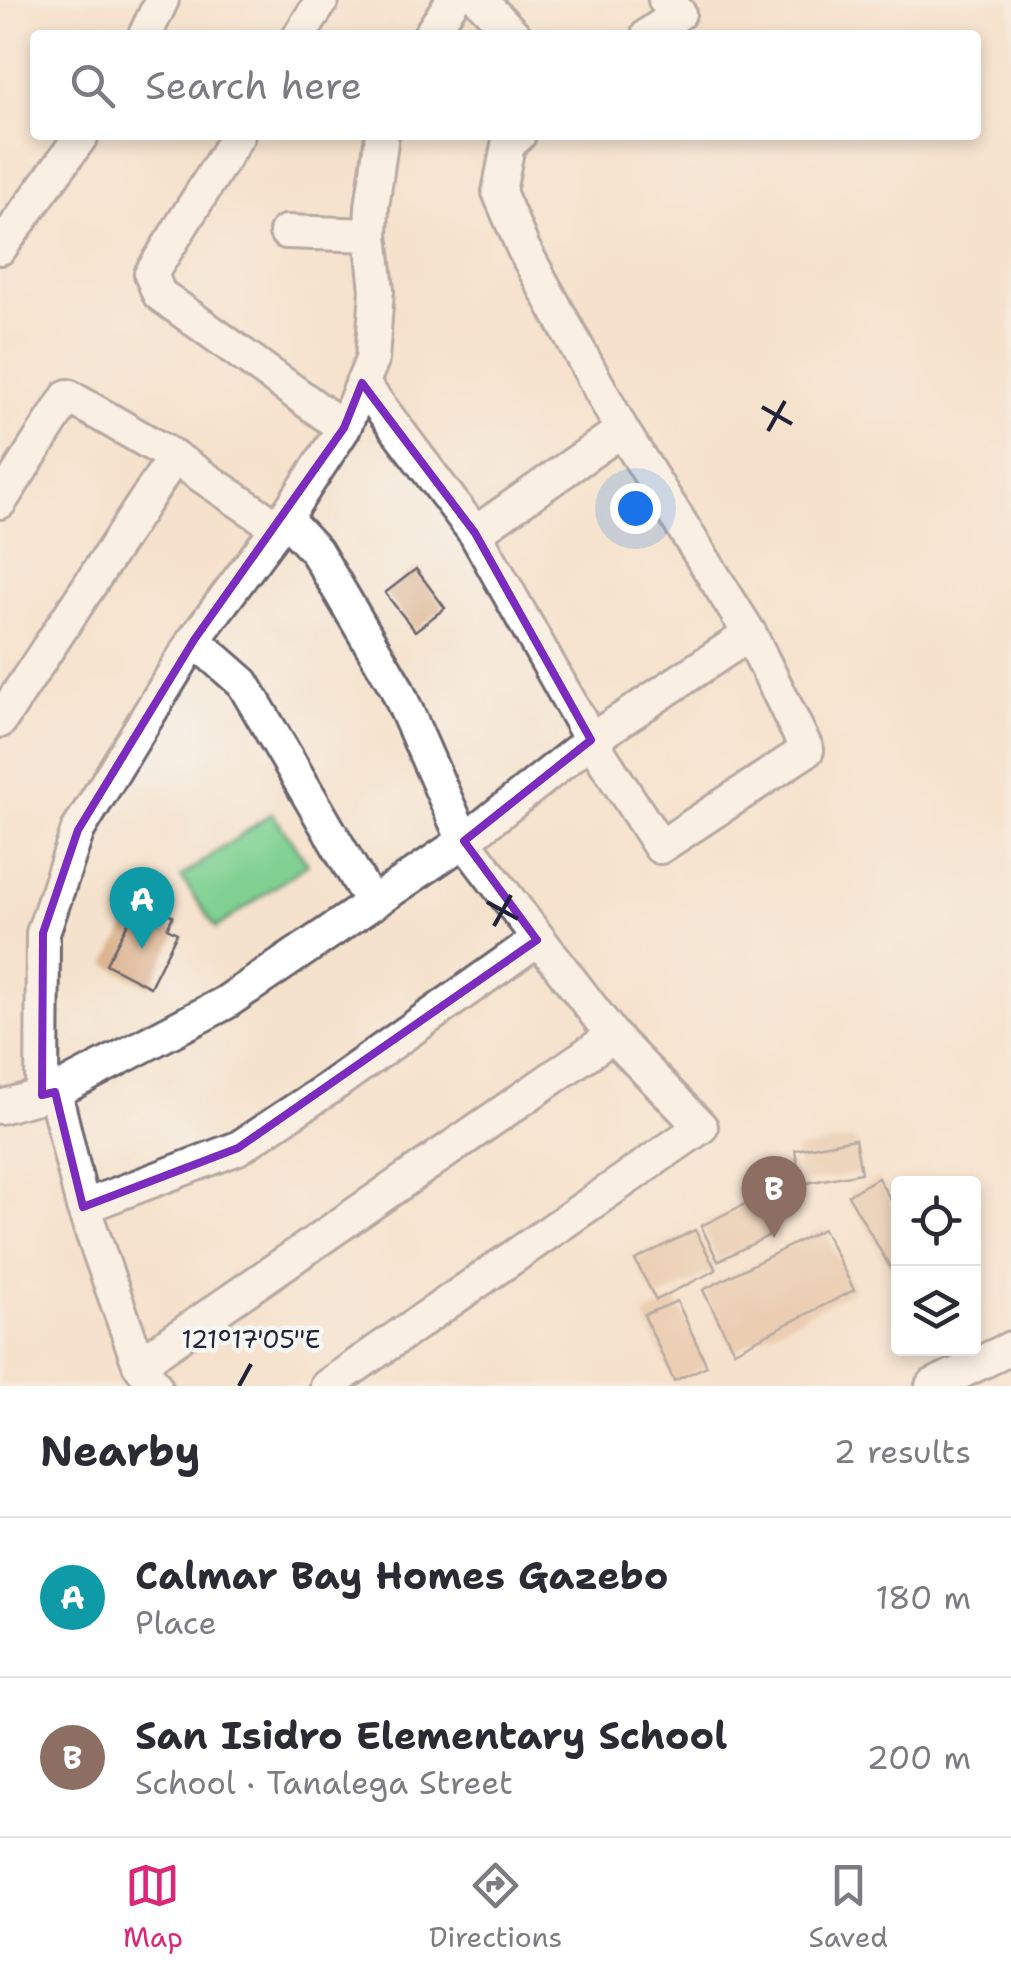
<!DOCTYPE html>
<meta charset="utf-8">
<style>
:root{--surface:#fff;--page:#f7f7f7;--text:#2b2b33;--muted:#7c7c81;--line:#e1e1e2;--accent:#db2777}
body{margin:0;font-family:"Shantell Sans",sans-serif;background:var(--page);color:var(--text)}
.controls{position:absolute;right:30px;bottom:30px;display:grid;overflow:hidden;border-radius:10px;box-shadow:0 5px 15px #0003}
.controls button{width:90px;height:90px;display:grid;place-items:center;padding:0;border:0;border-bottom:2px solid var(--line);background:var(--surface);color:var(--text);font:50px sans-serif}
.you{position:absolute;left:635px;top:508px;width:35px;height:35px;margin:-25px;border:8px solid #fff;border-radius:50%;background:#1a73e8;box-shadow:0 0 0 15px #1a73e833}
.badge{display:grid;place-items:center;width:65px;height:65px;border-radius:50%;background:var(--accent);color:#fff;font-size:32px;font-weight:700}
.pin{position:absolute;translate:-50% -82px;filter:drop-shadow(0 2px 5px #0008)}
.pin::after{content:'';position:absolute;top:52px;width:35px;height:30px;background:inherit;clip-path:polygon(0 0,100% 0,50% 100%)}
.list{margin:0;padding:0;list-style:none}
h2{display:flex;justify-content:space-between;align-items:center;height:130px;margin:0;padding:0 40px;font-size:42px}
h2 small{font-size:32px;font-weight:400;color:var(--muted)}
.list li{display:grid;grid-template-columns:65px 1fr auto;gap:30px;align-items:center;box-sizing:border-box;height:160px;padding:0 40px;border-top:2px solid var(--line)}
.list b{display:block;font-size:38px;white-space:nowrap}
.list p{margin:0;font-size:32px;white-space:nowrap;color:var(--muted)}
.list em{font-size:32px;font-style:normal;color:var(--muted)}
.icon{flex:none;width:55px;height:55px;fill:none;stroke:currentColor;stroke-width:2;stroke-linecap:round;stroke-linejoin:round}
.map{position:relative;flex:none;width:1011px;height:1386px;overflow:hidden}
.search{position:absolute;background:var(--surface);box-shadow:0 5px 15px #0003;left:30px;right:30px;top:30px;height:110px;display:flex;align-items:center;gap:25px;box-sizing:border-box;padding:0 35px;border-radius:10px;color:var(--muted);font-size:38px}
.sheet{height:450px;background:var(--surface)}
nav{display:flex;justify-content:space-around;align-items:center;box-sizing:border-box;height:140px;border-top:2px solid var(--line);background:var(--surface);font-size:28px;color:var(--muted)}
nav a{display:grid;justify-items:center;gap:5px}
nav .on{color:var(--accent)}
.map>svg:first-child{display:block}
.green{fill:#7fd091;stroke:#507966;stroke-width:2.5}
.building{fill:#ddb491}
.lines{fill:none;stroke-linecap:round;stroke-linejoin:round}
.minor-casing{stroke:#6c656e;stroke-width:38}
.minor{stroke:#fff;stroke-width:32}
.marked{fill:none;stroke:#7b2cbf;stroke-width:8;stroke-linejoin:round}
.ticks{fill:none;stroke:#22223b;stroke-width:4}
.ticks-label{font-size:25px;text-anchor:middle;fill:#22223b;stroke:#f6f6f2;stroke-width:9;stroke-linejoin:round;paint-order:stroke}
</style>
<div class="map">
<svg width="1011" height="1386" viewBox="0 0 1011 1386">
<rect width="100%" height="100%" fill="#f6f6f2"/>
<filter id="ink" filterUnits="userSpaceOnUse"><feTurbulence type="fractalNoise" baseFrequency=".01" numOctaves="2"/><feDisplacementMap in="SourceGraphic" scale="20" xChannelSelector="R" yChannelSelector="G"/><feConvolveMatrix kernelMatrix="1 2 1 2 8 2 1 2 1" color-interpolation-filters="sRGB"/></filter>
<filter id="wash" filterUnits="userSpaceOnUse"><feTurbulence type="fractalNoise" baseFrequency=".0048" numOctaves="4" result="noise"/><feDisplacementMap in="SourceGraphic" scale="40" xChannelSelector="R" yChannelSelector="G"/><feGaussianBlur stdDeviation="2.25" result="paint"/><feColorMatrix in="noise" values="0 0 0 0 0 0 0 0 0 0 0 0 0 0 0 0 0 1.4 0 .05"/><feComposite in="paint" operator="in"/></filter>
<g filter="url(#wash)">
<rect width="100%" height="100%" fill="#f5e2cc"/>
<path class="green" d="M272 813 308 864 216 928 181 877Z"/>
<g id="blocks">
<path class="building" d="M416 569 445 608 415 631 385 593Z
M151 904 173 916 167 928 177 933 150 987 106 964 134 912 144 917Z
M855 1139 861 1173 801 1184 795 1150Z
M788 1161 800 1193 771 1204 759 1172Z
M878 1178 898 1213V1269L893 1272 848 1195Z
M757 1198 774 1233 718 1261 701 1226Z
M823 1229 854 1290 734 1351 703 1290Z
M695 1230 716 1270 656 1300 635 1260Z
M677 1301 707 1366 674 1381 644 1315Z"/>
</g>
</g>
<g filter="url(#ink)">
<use href="#blocks" fill-opacity="0" stroke="#6c656e" stroke-width="2.5"/>
<g class="lines">
<defs>
<path id="minor" d="M480 0 514 35
M145 35 162 0
M300 35 322 0
M430 35 453 0
M648 35 679 13 665 0
M238 135 151 274 159 294 344 428
M286 232 371 235
M0 248 82 135
M362 383 475 533 591 740 660 847 807 750 750 634 622 430 523 248 499 192 508 145 519 135
M0 502 68 396 174 457 277 527
M285 518 316 551 396 687 464 841 613 1036 701 1127 327 1386
M475 533 622 430
M194 640 243 683 372 904
M0 721 174 457
M55 1092 83 1207 139 1364 155 1386
M42 1095 43 933 78 830 194 640 285 518 344 428 372 360 377 290 371 235 372 207 382 135
M0 1107 55 1092 225 1003 464 841 591 740 750 634
M83 1207 238 1148 326 1090 537 940
M139 1364 613 1036
M932 1386 1011 1348"/>
</defs>
<use href="#minor" class="minor-casing"/>
<use href="#minor" class="minor"/>
</g>
</g>
<path d="M0 0H1011V1386H0ZM362 383 475 533 591 740 464 841 537 940 238 1148 83 1207 55 1092 42 1095 43 933 78 830 194 640 344 428Z" fill="#f5e2cc" fill-opacity=".55" fill-rule="evenodd"/>
<path class="marked" d="M362 383 475 533 591 740 464 841 537 940 238 1148 83 1207 55 1092 42 1095 43 933 78 830 194 640 344 428Z"/>
<path class="ticks" d="M762 407 792 424M768 431 785 401M487 902 518 919M494 926 511 895M239 1386 251 1364"/>
<g class="ticks-label">
<text x="251" y="1348">121°17'05"E</text>
</g>
</svg>
<div class="controls">
<button><svg class="icon" aria-label="locate" viewBox="0 0 24 24"><circle cx="12" cy="12" r="6"/><path d="M12 2v4M12 18v4M2 12h4M18 12h4"/></svg></button>
<button><svg class="icon" aria-label="layers" viewBox="0 0 24 24"><path d="M12 4l9 5-9 5-9-5zM3 14l9 5 9-5"/></svg></button>
</div>
<div class="you"></div>
<div class="pin badge" style="left:142px;top:949px;background:#0f9aa8">A</div>
<div class="pin badge" style="left:774px;top:1238px;background:#8d6e63">B</div>
<div class="search"><svg class="icon" aria-label="search" viewBox="0 0 24 24"><circle cx="10" cy="10" r="6"/><path d="M15 15l6 6"/></svg>Search here</div>
</div>
<section class="sheet">
<h2>Nearby<small>2 results</small></h2>
<ul class="list">
<li><span class="badge" style="background:#0f9aa8">A</span><div><b>Calmar Bay Homes Gazebo</b><p>Place</p></div><em>180 m</em></li>
<li><span class="badge" style="background:#8d6e63">B</span><div><b>San Isidro Elementary School</b><p>School · Tanalega Street</p></div><em>200 m</em></li>
</ul>
</section>
<nav>
<a class="on"><svg class="icon" aria-label="map" viewBox="0 0 24 24"><path d="M3 6l6-2 6 2 6-2v14l-6 2-6-2-6 2zM9 4v14M15 6v14"/></svg>Map</a>
<a><svg class="icon" aria-label="directions" viewBox="0 0 24 24"><path d="M12 3l9 9-9 9-9-9zM9 14v-3h6M13 9l2 2-2 2"/></svg>Directions</a>
<a><svg class="icon" aria-label="saved" viewBox="0 0 24 24"><path d="M7 4h10v16l-5-4-5 4z"/></svg>Saved</a>
</nav>
